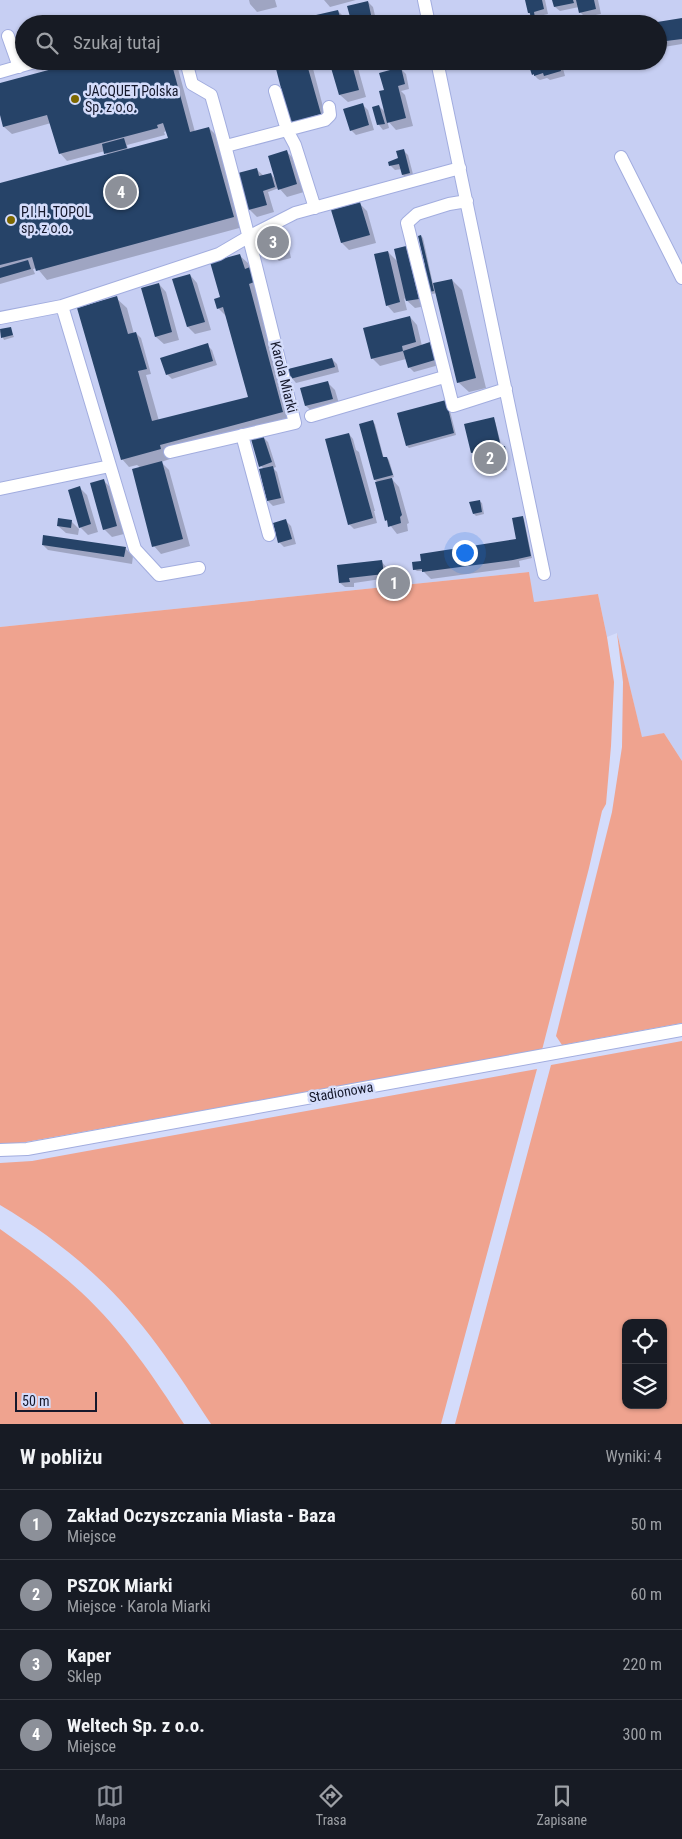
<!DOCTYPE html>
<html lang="pl">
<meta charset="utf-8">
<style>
:root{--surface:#171b24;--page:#20242c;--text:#f1f3f6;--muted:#9ea1a6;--line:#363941;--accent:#8c9099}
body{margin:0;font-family:"Roboto Condensed",sans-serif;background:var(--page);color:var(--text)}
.controls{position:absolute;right:15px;bottom:15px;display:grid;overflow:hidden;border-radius:10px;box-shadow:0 1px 4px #0004}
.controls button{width:45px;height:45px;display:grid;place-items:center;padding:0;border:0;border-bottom:1px solid var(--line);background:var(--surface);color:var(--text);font:25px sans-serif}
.scale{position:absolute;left:15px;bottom:12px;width:82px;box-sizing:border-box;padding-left:5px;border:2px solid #15182b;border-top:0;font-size:14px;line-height:18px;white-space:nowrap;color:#15182b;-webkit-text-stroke:4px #d4dcfb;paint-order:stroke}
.you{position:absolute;left:464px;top:552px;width:18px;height:18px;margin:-12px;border:4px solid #fff;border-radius:50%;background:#1a73e8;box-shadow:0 0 0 8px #1a73e833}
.badge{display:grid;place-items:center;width:32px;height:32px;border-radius:50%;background:var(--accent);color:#fff;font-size:16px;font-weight:700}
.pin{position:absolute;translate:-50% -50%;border:2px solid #fff;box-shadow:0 1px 5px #0006}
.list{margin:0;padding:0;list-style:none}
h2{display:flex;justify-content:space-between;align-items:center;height:65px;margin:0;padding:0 20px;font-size:21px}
h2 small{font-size:16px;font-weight:400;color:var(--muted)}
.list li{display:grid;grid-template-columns:32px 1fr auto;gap:15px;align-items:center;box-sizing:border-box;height:70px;padding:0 20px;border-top:1px solid var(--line)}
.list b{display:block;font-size:19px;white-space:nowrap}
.list p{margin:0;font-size:16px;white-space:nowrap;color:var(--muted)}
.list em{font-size:16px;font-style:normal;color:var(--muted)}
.icon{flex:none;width:28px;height:28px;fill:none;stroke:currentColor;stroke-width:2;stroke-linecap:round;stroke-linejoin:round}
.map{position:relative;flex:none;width:682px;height:1424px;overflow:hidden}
.search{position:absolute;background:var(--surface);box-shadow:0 1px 4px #0004;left:15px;right:15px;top:15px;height:55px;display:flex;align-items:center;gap:12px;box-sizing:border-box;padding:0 18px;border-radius:28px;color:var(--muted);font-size:19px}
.sheet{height:345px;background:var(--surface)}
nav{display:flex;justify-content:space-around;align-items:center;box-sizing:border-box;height:70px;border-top:1px solid var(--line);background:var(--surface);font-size:14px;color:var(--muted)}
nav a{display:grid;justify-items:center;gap:2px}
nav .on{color:var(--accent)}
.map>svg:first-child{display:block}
.built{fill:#c7cff3;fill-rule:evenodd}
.green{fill:#efa38f;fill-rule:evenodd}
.shadow{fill:#0003;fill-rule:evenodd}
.building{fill:#264368}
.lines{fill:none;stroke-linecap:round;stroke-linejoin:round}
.minor-casing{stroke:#a2addf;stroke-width:14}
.minor{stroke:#fff;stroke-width:12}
.poi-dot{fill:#7d6800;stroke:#d4dcfb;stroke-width:2}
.labels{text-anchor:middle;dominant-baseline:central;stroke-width:5;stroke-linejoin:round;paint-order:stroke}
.poi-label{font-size:14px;fill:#15182b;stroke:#d4dcfb;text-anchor:start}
.street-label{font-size:14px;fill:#15182b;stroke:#d4dcfb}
</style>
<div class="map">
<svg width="682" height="1424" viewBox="0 0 682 1424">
<rect width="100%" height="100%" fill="#d4dcfb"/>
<path class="built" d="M0 0H682V761L664 733 642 738 617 633 607 637 598 594 533 602 529 572 0 627ZM24 24H658V61H24Z"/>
<path class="green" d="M529 572 534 602 598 594 607 637 614 682 611 746 606 804 602 811 589 868 542 1050 20 1143 0 1144V627Z
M617 633 642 737 664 733 682 761V1023L562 1045 556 1036 612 812 622 747 623 682Z
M682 1041V1424H455L551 1065ZM626 1323H663V1405H626Z
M537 1069 441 1424H211C177 1372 142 1318 96 1276 67 1249 34 1225 0 1205V1163L32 1161Z
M0 1229C28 1249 56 1269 81 1292 122 1330 154 1377 184 1424H0Z"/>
<path class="shadow" d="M249 0H275L277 7 257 12 250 4Z
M324 0H356L330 7Z
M526 0H545L548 14 539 16 540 24H532L531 15 529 13Z
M553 0H598L601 14 585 17 580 12 579 7 560 11 555 7Z
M368 2 373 7 377 24H353Z
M338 11 343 16 344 22 340 23 342 24H321L319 22Z
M682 19V44L658 48V24H652Z
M87 61H176L195 132 209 128 217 136 243 227 47 280 37 268 33 269 35 274 0 284V185L108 156 105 151 67 161 60 153 51 123 12 134 4 127 0 110V85ZM167 131 169 139 128 150 127 145 165 135 164 132Z
M275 61H311L327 122 299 130Z
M330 61H356L366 97 348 102 340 95Z
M538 61 543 68 553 65 552 61H561L565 76 550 80 547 78 540 80 538 79 533 74Z
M401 69 406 74 409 89 401 91 405 95 413 126 396 130 387 120 389 128 383 130 379 125V106L386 113V91Z
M363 105 368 110 374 130 356 135 351 130Z
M403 150 408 155 414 178 408 180 403 175 402 169 395 170 390 165 399 159Z
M287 152 294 159 304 192 287 197 279 188 268 192 274 212 257 217 249 209 256 169 264 176 271 174 276 180Z
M360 204 367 211 376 243 349 250 342 243 333 211Z
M278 234 288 244 291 258 279 261 269 251 265 237Z
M421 236 423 238 433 284 452 280 462 290 486 388 469 392 458 382 437 293 423 296 426 306 415 308 404 298 407 310 394 313 387 305 388 252 398 262 406 248 414 255 417 269 426 267Z
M240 256 248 263 260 290 256 291 290 420 169 455 170 459 161 462 169 470 190 546 161 554 154 546 141 468 137 465 129 467 122 459 116 298 127 308 134 334 136 333 141 338 151 374 146 375 159 421 249 398 226 316 218 308Z
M190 275 197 283 211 330 195 334 188 327 174 280Z
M159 284 166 292 179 340 164 344 156 337Z
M410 317 417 325 422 346 430 344 434 349 439 365 414 372 409 367 406 359 380 366 372 358Z
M10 328 14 337 4 340 0 331Z
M207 345 212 350 217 365 172 379 167 374Z
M332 359 337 364 339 372 296 383 292 378Z
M327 382 335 390 340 407 314 413 306 406 302 389Z
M448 403 456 435 409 448 407 446Z
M493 418 495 421 502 448 504 447 507 452 496 455 506 465 507 470 496 472 485 462 483 452 474 454 472 452Z
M373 422 375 424 384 459 387 458 389 460 394 477 391 478 399 487 409 523 407 524 408 531 397 534 386 520 379 483 375 480Z
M349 434 353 439 356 450 359 452 375 511H374L377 523 354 529 349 524Z
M263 437 268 442 276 467 273 468 277 472 285 503 273 506 268 501 264 469 261 466Z
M104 481 111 488 124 534 112 537 104 529Z
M80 488 87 495 98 532 88 535 80 527Z
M479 501 482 503 484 514 476 516 474 514Z
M522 517 524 519 532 558 519 561 520 567 431 579 423 571H417L414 569 422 564 517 541Z
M71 521 79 529 78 535 66 533 58 526Z
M286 521 291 526 296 544 284 547 279 542Z
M43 545 125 548 133 556 132 564 48 550Z
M382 562 386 567 388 578 354 583V587H345L340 583 339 567Z
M403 579 406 587 388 590 386 588Z"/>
<path class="building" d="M525 0H542L544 9 534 12 536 24H531L530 13H528Z
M552 0H573L574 3 554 7Z
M576 0H594L596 9 579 13Z
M368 1 373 24H365L364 22 352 24 347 6Z
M338 10 340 17 318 22 316 15Z
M682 18V39L658 42V24L651 23Z
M82 61H171L190 132 209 127 234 217 36 271 32 257 0 265V183L168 138 163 123 157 125 158 128 59 154 47 115 3 127 0 115V83Z
M274 61H306L321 114 290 123Z
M329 61H351L359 90 339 95Z
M530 61H538L541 67 552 64 551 61H558L561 71 544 76 543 73 534 76V74L532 75 529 66Z
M401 67 405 84 398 86 406 118 387 123 379 91 384 90 379 73Z
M363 103 369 125 350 131 343 109Z
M379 105 385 124 377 125 372 107Z
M124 138 127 148 104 154 102 144Z
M404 149 410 173 402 175 399 164 389 166 388 162 398 158 396 151Z
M287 150 297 184 278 190 268 156Z
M257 168 259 176 271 173 275 187 263 191 267 205 248 210 238 173Z
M360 202 370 235 341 243 331 210Z
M278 232 282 248 267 251 264 236Z
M421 235 434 291 420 294 413 268 425 266 418 236Z
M406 246 419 299 406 301 394 249Z
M388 251 400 302 386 306 374 254Z
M240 254 245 269 250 267 254 282 249 284 283 412 160 445 161 449 121 460 77 308 117 296 128 334 136 332 147 369 138 371 152 421 248 397 223 307 217 309 214 299 220 297 210 262Z
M28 260 31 269 0 278V268Z
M190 274 205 322 187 327 172 279Z
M452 279 476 378 457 383 433 283Z
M159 283 172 332 155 337 141 288Z
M410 316 416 342 402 346 403 351 371 359 363 328Z
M11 327 13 335 1 338 0 329Z
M430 342 435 360 408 368 403 351Z
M208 343 213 361 166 375 160 358Z
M332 358 335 367 290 379 288 369Z
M328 381 333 399 305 406 300 388Z
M446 400 454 433 406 446 397 413Z
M494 417 501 447 505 446 506 451 496 453 497 460 484 463 481 451 471 453 464 424Z
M373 420 383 457H387L393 475 374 480 359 424Z
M349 433 373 518 348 525 325 439Z
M263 435 272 462 259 467 251 439Z
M162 461 183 539 152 547 132 469Z
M273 466 281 498 267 501 259 469Z
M392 478 402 515 400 517 401 523 388 527 387 520 385 521 375 482Z
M104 479 117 526 103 530 90 483Z
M80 486 91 524 79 528 68 490Z
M480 500 482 512 473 514 469 502Z
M523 516 531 556 513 560 422 572V569L413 570 412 562 421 561 420 554 516 539 512 518Z
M58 518 72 520 71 528 57 526Z
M286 519 292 539 278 543 273 523Z
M43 535 126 547 124 557 42 545Z
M382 560 384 574 349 578 350 582 339 583 337 565Z
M403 578 404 586 385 588 383 580Z"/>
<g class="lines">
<defs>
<path id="minor" d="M424 0 429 24
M8 36 19 67
M437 61 544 574
M0 72 38 61
M275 91 287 130 295 145 315 208
M226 146 325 120 330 115 329 107
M621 157 682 278
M467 201 449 204 417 214 407 223 453 406 506 389
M62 306 135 549 159 575 199 568
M0 318 62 306 219 254 248 237 295 213 460 168
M311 416 444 377
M242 435 269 535
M170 452 295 423C267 313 242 203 211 95L192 84 186 61
M0 489 110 466
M0 1150 27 1149 682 1030"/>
</defs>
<use href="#minor" class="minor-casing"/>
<use href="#minor" class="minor"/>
</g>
<g class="poi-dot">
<circle cx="75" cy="99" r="5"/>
<circle cx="11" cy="220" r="5"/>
</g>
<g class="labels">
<g class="poi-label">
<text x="85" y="91">JACQUET Polska<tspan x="85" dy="16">Sp. z o.o.</tspan></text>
<text x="21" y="212">P.I.H. TOPOL<tspan x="21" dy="16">sp. z o.o.</tspan></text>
</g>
<g class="street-label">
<text transform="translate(284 377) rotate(76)">Karola Miarki</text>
<text transform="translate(341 1092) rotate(-10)">Stadionowa</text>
</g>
</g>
</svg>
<div class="controls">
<button><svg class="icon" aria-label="locate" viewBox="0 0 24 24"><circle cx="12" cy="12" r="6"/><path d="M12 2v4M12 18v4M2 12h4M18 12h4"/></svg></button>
<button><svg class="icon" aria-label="layers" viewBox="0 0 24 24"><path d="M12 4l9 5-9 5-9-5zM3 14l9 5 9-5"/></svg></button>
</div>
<div class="scale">50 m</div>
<div class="you"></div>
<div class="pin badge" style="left:394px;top:583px">1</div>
<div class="pin badge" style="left:490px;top:458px">2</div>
<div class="pin badge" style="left:273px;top:242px">3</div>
<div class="pin badge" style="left:121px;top:192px">4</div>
<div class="search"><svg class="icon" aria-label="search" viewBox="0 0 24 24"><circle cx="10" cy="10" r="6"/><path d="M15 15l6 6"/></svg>Szukaj tutaj</div>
</div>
<section class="sheet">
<h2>W pobliżu<small>Wyniki: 4</small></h2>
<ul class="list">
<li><span class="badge">1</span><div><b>Zakład Oczyszczania Miasta - Baza</b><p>Miejsce</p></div><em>50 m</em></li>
<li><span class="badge">2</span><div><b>PSZOK Miarki</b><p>Miejsce · Karola Miarki</p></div><em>60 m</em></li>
<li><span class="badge">3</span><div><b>Kaper</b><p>Sklep</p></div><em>220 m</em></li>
<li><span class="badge">4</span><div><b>Weltech Sp. z o.o.</b><p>Miejsce</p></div><em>300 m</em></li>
</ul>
</section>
<nav>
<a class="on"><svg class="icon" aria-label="map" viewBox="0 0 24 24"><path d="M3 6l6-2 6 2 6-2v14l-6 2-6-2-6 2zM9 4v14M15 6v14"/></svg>Mapa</a>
<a><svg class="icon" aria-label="directions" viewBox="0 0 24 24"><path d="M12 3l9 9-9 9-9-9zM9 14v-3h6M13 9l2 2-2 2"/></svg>Trasa</a>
<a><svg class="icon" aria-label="saved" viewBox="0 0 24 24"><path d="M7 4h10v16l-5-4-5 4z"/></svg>Zapisane</a>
</nav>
